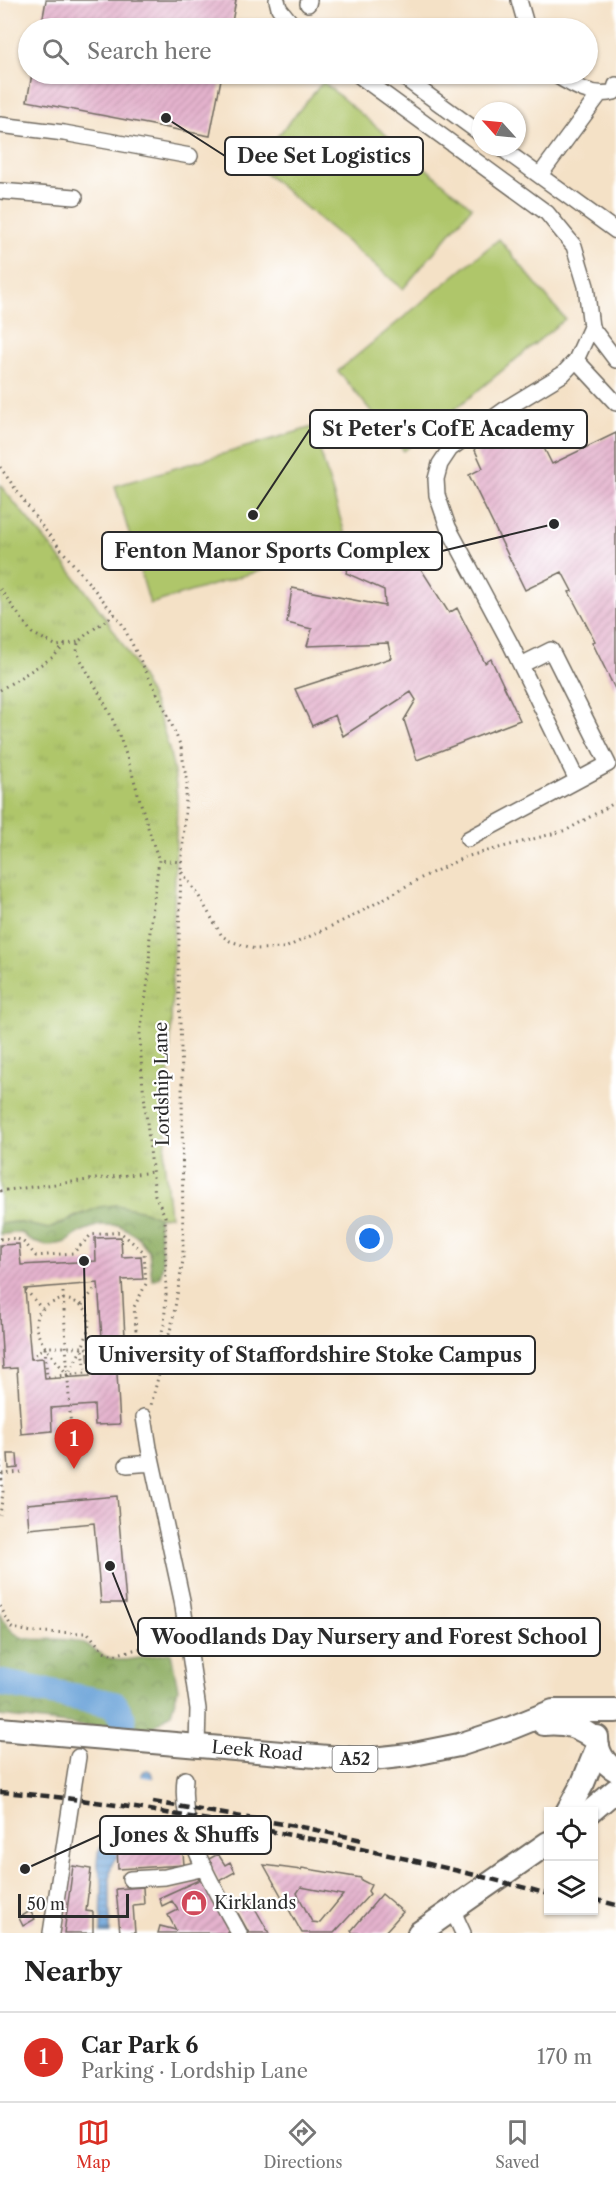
<!DOCTYPE html>
<meta charset="utf-8">
<style>
:root{--surface:#fff;--page:#f6f6f6;--text:#222;--muted:#767676;--line:#e0e0e0;--accent:#d93025}
body{margin:0;font-family:"Libre Caslon Text",serif;background:var(--page);color:var(--text)}
.controls{position:absolute;right:18px;bottom:18px;display:grid;overflow:hidden;border-radius:0px;box-shadow:0 2px 4px #0004}
.controls button{width:54px;height:54px;display:grid;place-items:center;padding:0;border:0;border-bottom:2px solid var(--line);background:var(--surface);color:var(--text);font:30px sans-serif}
.compass{position:absolute;left:472px;top:102px;width:54px;height:54px;border-radius:50%;background:var(--surface);box-shadow:0 2px 4px #0004;rotate:297deg}
.scale{position:absolute;left:18px;bottom:15px;width:111px;box-sizing:border-box;padding-left:6px;border:3px solid #2b2b2b;border-top:0;font-size:16px;line-height:21px;white-space:nowrap;color:#2b2b2b;-webkit-text-stroke:4px #fff;paint-order:stroke}
.you{position:absolute;left:370px;top:1239px;width:21px;height:21px;margin:-15px;border:4px solid #fff;border-radius:50%;background:#1a73e8;box-shadow:0 0 0 9px #1a73e833}
.badge{display:grid;place-items:center;width:39px;height:39px;border-radius:50%;background:var(--accent);color:#fff;font-size:20px;font-weight:700}
.pin{position:absolute;translate:-50% -50px;filter:drop-shadow(0 2px 3px #0008)}
.pin::after{content:'';position:absolute;top:32px;width:21px;height:18px;background:inherit;clip-path:polygon(0 0,100% 0,50% 100%)}
.list{margin:0;padding:0;list-style:none}
h2{display:flex;justify-content:space-between;align-items:center;height:78px;margin:0;padding:0 24px;font-size:26px}
h2 small{font-size:20px;font-weight:400;color:var(--muted)}
.list li{display:grid;grid-template-columns:39px 1fr auto;gap:18px;align-items:center;box-sizing:border-box;height:90px;padding:0 24px;border-top:2px solid var(--line)}
.list b{display:block;font-size:22px;white-space:nowrap}
.list p{margin:0;font-size:20px;white-space:nowrap;color:var(--muted)}
.list em{font-size:20px;font-style:normal;color:var(--muted)}
.icon{flex:none;width:33px;height:33px;fill:none;stroke:currentColor;stroke-width:2;stroke-linecap:round;stroke-linejoin:round}
.map{position:relative;flex:none;width:616px;height:1933px;overflow:hidden}
.search{position:absolute;background:var(--surface);box-shadow:0 2px 4px #0004;left:18px;right:18px;top:18px;height:66px;display:flex;align-items:center;gap:15px;box-sizing:border-box;padding:0 21px;border-radius:33px;color:var(--muted);font-size:22px}
.sheet{height:168px;background:var(--surface)}
nav{display:flex;justify-content:space-around;align-items:center;box-sizing:border-box;height:84px;border-top:2px solid var(--line);background:var(--surface);font-size:16px;color:var(--muted)}
nav a{display:grid;justify-items:center;gap:3px}
nav .on{color:var(--accent)}
.map>svg:first-child{display:block}
.grass{fill:url(#grass-tufts);stroke:#6d784b;stroke-width:1.5}
.forest{fill:url(#forest-crowns);stroke:#5b6b45;stroke-width:1.5}
.park{fill:#afc66b;stroke:#6d784b;stroke-width:1.5}
.water{fill:url(#water-rules);stroke:#4a6682;stroke-width:1.5}
.pier{fill:#f4e1c6}
.lines{fill:none;stroke-linecap:round;stroke-linejoin:round}
.river{stroke:#69a2d8;stroke-width:27}
.building{fill:url(#building-hatch);fill-rule:evenodd}
.minor-casing{stroke:#716b61;stroke-width:18}
.highway-casing{stroke:#716b61;stroke-width:26}
.path{stroke:#716b61;stroke-width:3;stroke-dasharray:1.5 4.5;stroke-linecap:butt}
.minor{stroke:#fff;stroke-width:15}
.highway{stroke:#fff;stroke-width:22}
.rail{stroke:#2b2b2b;stroke-width:4.5;stroke-dasharray:9 4.5;stroke-linecap:butt}
.labels{text-anchor:middle;dominant-baseline:central;stroke-width:4.5;stroke-linejoin:round;paint-order:stroke}
.shield{fill:#fff;stroke:#6b6b6b;stroke-width:1.5}
.shield-label{font-size:16px;font-weight:bold;fill:#2b2b2b}
.street-label{font-size:18px;fill:#2b2b2b;stroke:#fff}
.poi-label{font-size:18px;fill:#2b2b2b;stroke:#fff;text-anchor:start}
.leader{fill:none;stroke:#2b2b2b;stroke-width:2}
.callout-dot{fill:#2b2b2b;stroke:#fff;stroke-width:2}
.callout{fill:#fff;stroke:#2b2b2b;stroke-width:2}
.callout-label{font-size:20px;text-anchor:middle;font-weight:bold;fill:#2b2b2b}
</style>
<div class="map">
<svg width="616" height="1933" viewBox="0 0 616 1933">
<defs>
<pattern id="grass-tufts" width="24" height="20" patternUnits="userSpaceOnUse" patternTransform="scale(1.5)"><rect width="24" height="20" fill="#afc66b"/><path d="M3 7l-1-3M5 7V3M7 7l1-3M15 17l-1-3M17 17v-4M19 17l1-3" fill="none" stroke="#97aa5d"/></pattern>
<pattern id="forest-crowns" width="20" height="18" patternUnits="userSpaceOnUse" patternTransform="scale(1.5)"><rect width="20" height="18" fill="#8bab5f"/><path d="M2 6a3 3 0 1 1 6 0M12 15a3 3 0 1 1 6 0" fill="none" stroke="#728b4f"/></pattern>
<pattern id="water-rules" width="6" height="5" patternUnits="userSpaceOnUse" patternTransform="scale(1.5)"><rect width="6" height="5" fill="#69a2d8"/><path d="M0 2.5h6" fill="none" stroke="#5784af"/></pattern>
<pattern id="building-hatch" width="6" height="6" patternUnits="userSpaceOnUse" patternTransform="scale(1.5)"><rect width="6" height="6" fill="#e4b2cd"/><path d="M-1 1l2-2M0 6l6-6M5 7l2-2" fill="none" stroke="#c499b0"/></pattern>
</defs>
<rect width="100%" height="100%" fill="#fff"/>
<filter id="ink" filterUnits="userSpaceOnUse"><feTurbulence type="fractalNoise" baseFrequency=".0167" numOctaves="2"/><feDisplacementMap in="SourceGraphic" scale="12" xChannelSelector="R" yChannelSelector="G"/><feConvolveMatrix kernelMatrix="1 2 1 2 8 2 1 2 1" color-interpolation-filters="sRGB"/></filter>
<filter id="wash" filterUnits="userSpaceOnUse"><feTurbulence type="fractalNoise" baseFrequency=".008" numOctaves="4" result="noise"/><feDisplacementMap in="SourceGraphic" scale="24" xChannelSelector="R" yChannelSelector="G"/><feGaussianBlur stdDeviation="1.35" result="paint"/><feColorMatrix in="noise" values="0 0 0 0 0 0 0 0 0 0 0 0 0 0 0 0 0 1.4 0 .05"/><feComposite in="paint" operator="in"/></filter>
<g filter="url(#wash)">
<rect width="100%" height="100%" fill="#f4e1c6"/>
<path class="grass" d="M0 485C75 578 168 673 177 798L171 1026 167 1130 164 1159 170 1216 158 1217 144 1211 116 1205 80 1214 49 1229 16 1222 0 1224Z"/>
<path class="forest" d="M116 1205 144 1211 158 1217 163 1264 160 1277 152 1280 149 1251 137 1236 119 1225H99L80 1232 67 1242 49 1246 33 1242 20 1232 0 1235V1224L16 1222 49 1229 99 1207Z
M0 1613C18 1653 42 1634 75 1641 94 1645 103 1660 120 1660 132 1661 157 1654 171 1653L178 1689 171 1713 150 1730 110 1729 0 1716V1685C29 1691 98 1696 116 1719L123 1720 128 1712 123 1702 112 1696 0 1675Z"/>
<path class="park" d="M323 82 472 207 403 289 254 164Z
M499 239 565 319 404 451 338 371Z
M313 427 348 544 150 604 115 486Z"/>
<path class="water" d="M143 1771 148 1770 151 1772 153 1779 144 1827 143 1831 134 1839V1845C122 1852 113 1856 110 1871V1933H101L102 1883 97 1862 98 1853 103 1844 123 1830 127 1825 141 1781V1774Z"/>
<path class="pier" d="M138 1776 156 1779 147 1827 124 1824 138 1781Z"/>
<g class="lines">
<path class="river" d="M0 1683 108 1703 115 1705 123 1720"/>
</g>
<g id="blocks">
<path class="building" d="M46 0H236L231 28H41Z
M32 74H222L210 136 27 101Z
M518 427 526 444 539 438 552 464 616 433V691L592 642 595 641 569 592 572 591 562 572 525 590 469 475 483 468 474 448Z
M362 542 412 569 418 564 449 613 457 608 485 663 491 659 520 720 417 760 404 720 416 700 411 692 343 736 335 715 312 726 295 689 391 658 388 643 307 646 312 629 287 623 292 588 385 606 384 590 346 573Z
M121 1237 122 1257 141 1256 143 1279 122 1280 126 1356 116 1357 120 1424 95 1425 94 1405 51 1408 52 1431 21 1434 17 1368 3 1369 0 1317V1245L19 1244 21 1265 96 1261 95 1238ZM98 1283 103 1352 88 1353 90 1376 45 1379 43 1358 31 1359 25 1289Z
M8 1454H17L18 1468 9 1469Z
M117 1496 126 1603H101L94 1523 29 1529 27 1504Z
M182 1841 184 1865 118 1869 117 1846Z
M218 1854 225 1865 230 1862 235 1872 219 1881 207 1860Z
M264 1865 301 1870 302 1868 361 1878V1880L371 1885 368 1891 370 1894 334 1933H302ZM301 1887 343 1895 320 1923 312 1922 297 1893Z
M73 1866 91 1869 86 1911 93 1912V1933H64Z
M201 1879 230 1933H158L160 1926 176 1930 168 1915 178 1910 172 1901 162 1906 159 1898Z
M143 1887 144 1904 133 1905 135 1933H120L116 1889Z
M382 1894 403 1912 384 1933H353L351 1931Z
M248 1896 269 1933H249L233 1904Z
M30 1911 35 1919 23 1926 19 1918Z"/>
</g>
</g>
<g filter="url(#ink)">
<use href="#blocks" fill-opacity="0" stroke="#716b61" stroke-width="1.5"/>
<g class="lines">
<defs>
<path id="minor" d="M277 0 279 8 295 28
M519 0 527 28
M308 4 309 0
M412 28H414
M357 74 547 213 574 246 586 286 591 327 576 360 563 374 507 408 450 449 440 464 436 479 437 495 448 527 511 645 577 780
M399 74 481 134
M554 74C572 85 592 98 614 92L616 85
M0 125 64 133 190 156
M500 147 616 231
M540 175 599 95
M0 191 75 197
M591 327 616 360
M576 360 616 403
M468 839 608 764 551 650 521 665
M144 1417 149 1448 182 1600 198 1709 197 1746
M127 1465 152 1463
M186 1634 223 1629
M185 1779C179 1836 213 1885 239 1933
M130 1879 165 1877 205 1868
M452 1909 463 1933
M51 1933 78 1757"/>
<g id="highway">
<path d="M544 1724C566 1722 581 1727 597 1741"/>
<path id="s1" d="M0 1729 363 1760 409 1755 459 1745 511 1728 553 1711H616"/>
<path d="M597 1737C597 1752 603 1763 616 1770"/>
<path d="M567 1812 583 1783 598 1746"/>
<path d="M590 1812 616 1790"/>
<path d="M419 1933 548 1843"/>
</g>
</defs>
<use href="#minor" class="minor-casing"/>
<use href="#highway" class="highway-casing"/>
<path class="path" d="M0 467 41 525 121 622 167 713 181 747 187 784 181 870 178 973 182 1074 183 1260 173 1319 151 1405
M0 589 32 633 57 646 78 642
M115 614 88 633 78 642 77 652C87 673 100 693 110 714 132 761 141 812 159 860
M0 690 53 657 65 645
M182 872 197 893 222 936 230 941 255 949 285 948 355 915 417 880 465 857 567 830 616 802
M0 1191 152 1172
M0 1239C23 1237 22 1240 36 1256L73 1253 91 1235 120 1232 144 1252 146 1284 134 1307 137 1341 158 1345 164 1325 166 1295 165 1216 155 1195 142 1077 140 1034 149 975 150 929 159 860 181 862
M26 1290 42 1309
M63 1292 72 1449
M63 1299C111 1305 80 1351 68 1375 47 1350 10 1314 63 1299Z
M82 1305 96 1287
M45 1348 47 1377 86 1373 83 1349
M31 1359 44 1347H83L103 1352
M0 1461 3 1492 0 1515
M2 1474 21 1472
M0 1606 12 1628 31 1632 88 1633 103 1651 113 1655 158 1644H175"/>
<use href="#minor" class="minor"/>
<use href="#highway" class="highway"/>
<path class="rail" d="M0 1792C76 1797 150 1810 225 1823 334 1842 442 1865 548 1894
M153 1802 307 1828 362 1840
M594 1899 616 1905"/>
</g>
</g>
<defs>
<symbol id="shop-disc" viewBox="-11 -11 22 22"><circle r="9.5" fill="#d1495b" stroke="#fff"/><path d="M-5-2.5h2.3a2.7 3.5 0 0 1 5.4 0H5L5.5 6h-11ZM-1.5-2.5h3a1.5 2.3 0 0 0-3 0Z" fill="#fff"/></symbol>
</defs>
<g fill-rule="evenodd">
<use href="#shop-disc" x="179" y="1888" width="30" height="30"/>
</g>
<g class="labels">
<rect class="shield" x="332.5" y="1746" width="45" height="26" rx="4.5"/>
<g class="shield-label">
<text x="355" y="1759">A52</text>
</g>
<g class="street-label">
<text transform="translate(162 1084) rotate(-91)">Lordship Lane</text>
<text stroke="none"><textPath href="#s1" startOffset="258">Leek Road</textPath></text>
</g>
<g class="poi-label">
<text x="214" y="1903">Kirklands</text>
</g>
</g>
<path class="leader" d="M166 118L225 156M253 515L310 429M554 524L442 551M84 1261L86 1355M110 1566L138 1637M25 1869L100 1835"/>
<g class="callout-dot">
<circle cx="166" cy="118" r="6"/>
<circle cx="253" cy="515" r="6"/>
<circle cx="554" cy="524" r="6"/>
<circle cx="84" cy="1261" r="6"/>
<circle cx="110" cy="1566" r="6"/>
<circle cx="25" cy="1869" r="6"/>
</g>
<g class="callout">
<rect x="225" y="137" width="198" height="38" rx="6"/>
<rect x="310" y="410" width="277" height="38" rx="6"/>
<rect x="102" y="532" width="340" height="38" rx="6"/>
<rect x="86" y="1336" width="449" height="38" rx="6"/>
<rect x="138" y="1618" width="462" height="38" rx="6"/>
<rect x="100" y="1816" width="171" height="38" rx="6"/>
</g>
<g class="callout-label">
<text x="324" y="163">Dee Set Logistics</text>
<text x="448" y="436">St Peter's CofE Academy</text>
<text x="272" y="558">Fenton Manor Sports Complex</text>
<text x="310" y="1362">University of Staffordshire Stoke Campus</text>
<text x="369" y="1644">Woodlands Day Nursery and Forest School</text>
<text x="186" y="1842">Jones &amp; Shuffs</text>
</g>
</svg>
<div class="controls">
<button><svg class="icon" aria-label="locate" viewBox="0 0 24 24"><circle cx="12" cy="12" r="6"/><path d="M12 2v4M12 18v4M2 12h4M18 12h4"/></svg></button>
<button><svg class="icon" aria-label="layers" viewBox="0 0 24 24"><path d="M12 4l9 5-9 5-9-5zM3 14l9 5 9-5"/></svg></button>
</div>
<svg class="compass" viewBox="-18 -18 36 36"><path d="M0-13l5 13h-10z" fill="#e53935"/><path d="M0 13l5-13h-10z" fill="#767676"/></svg>
<div class="scale">50 m</div>
<div class="you"></div>
<div class="pin badge" style="left:74px;top:1469px">1</div>
<div class="search"><svg class="icon" aria-label="search" viewBox="0 0 24 24"><circle cx="10" cy="10" r="6"/><path d="M15 15l6 6"/></svg>Search here</div>
</div>
<section class="sheet">
<h2>Nearby<small></small></h2>
<ul class="list">
<li><span class="badge">1</span><div><b>Car Park 6</b><p>Parking · Lordship Lane</p></div><em>170 m</em></li>
</ul>
</section>
<nav>
<a class="on"><svg class="icon" aria-label="map" viewBox="0 0 24 24"><path d="M3 6l6-2 6 2 6-2v14l-6 2-6-2-6 2zM9 4v14M15 6v14"/></svg>Map</a>
<a><svg class="icon" aria-label="directions" viewBox="0 0 24 24"><path d="M12 3l9 9-9 9-9-9zM9 14v-3h6M13 9l2 2-2 2"/></svg>Directions</a>
<a><svg class="icon" aria-label="saved" viewBox="0 0 24 24"><path d="M7 4h10v16l-5-4-5 4z"/></svg>Saved</a>
</nav>
